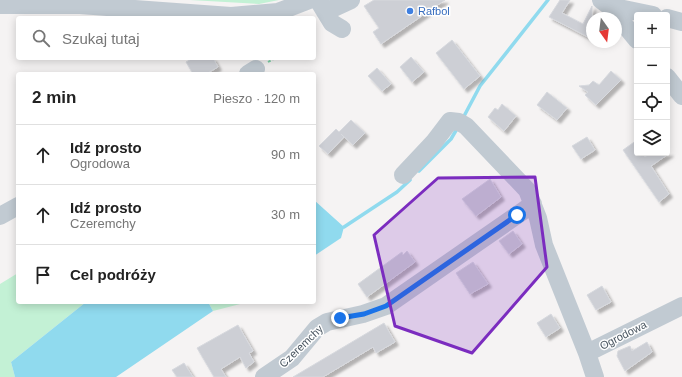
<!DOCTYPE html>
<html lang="pl">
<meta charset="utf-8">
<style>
:root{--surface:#fff;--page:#f2f2f2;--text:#222;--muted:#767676;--line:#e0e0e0}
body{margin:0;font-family:Arial,sans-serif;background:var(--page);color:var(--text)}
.controls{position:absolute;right:12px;top:12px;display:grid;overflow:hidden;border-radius:4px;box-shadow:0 2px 10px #0003}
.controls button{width:36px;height:36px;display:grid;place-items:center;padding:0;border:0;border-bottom:1px solid var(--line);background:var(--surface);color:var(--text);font:20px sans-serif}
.compass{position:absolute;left:586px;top:12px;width:36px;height:36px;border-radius:50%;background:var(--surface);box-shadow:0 2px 10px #0003;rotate:166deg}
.stop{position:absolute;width:12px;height:12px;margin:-9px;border:3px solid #1a73e8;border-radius:50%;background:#fff}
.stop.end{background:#1a73e8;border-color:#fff;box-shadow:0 1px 4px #0008}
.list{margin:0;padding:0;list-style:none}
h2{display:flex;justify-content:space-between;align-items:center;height:52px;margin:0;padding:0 16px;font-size:17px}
h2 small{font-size:13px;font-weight:400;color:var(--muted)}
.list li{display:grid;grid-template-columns:26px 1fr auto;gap:12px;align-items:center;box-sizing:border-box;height:60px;padding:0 16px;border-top:1px solid var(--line)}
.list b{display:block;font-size:15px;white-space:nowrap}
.list p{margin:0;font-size:13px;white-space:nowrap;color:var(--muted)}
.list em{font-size:13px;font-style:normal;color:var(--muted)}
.icon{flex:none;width:22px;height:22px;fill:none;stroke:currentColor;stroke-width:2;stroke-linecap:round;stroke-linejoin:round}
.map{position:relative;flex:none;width:682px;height:377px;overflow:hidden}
.search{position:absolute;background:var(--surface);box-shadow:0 2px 10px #0003;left:16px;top:16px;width:300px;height:44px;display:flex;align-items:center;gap:10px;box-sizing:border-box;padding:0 14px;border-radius:4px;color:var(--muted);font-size:15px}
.panel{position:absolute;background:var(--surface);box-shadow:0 2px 10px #0003;left:16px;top:72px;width:300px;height:232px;border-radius:4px}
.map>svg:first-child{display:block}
.green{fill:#c3f1d5}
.water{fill:#90daee}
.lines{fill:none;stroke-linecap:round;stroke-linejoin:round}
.stream{stroke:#90daee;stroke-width:3.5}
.building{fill:#cdcfd5;stroke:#d7d9de;filter:url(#shadow)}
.path{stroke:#7ad0a6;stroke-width:2;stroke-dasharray:3 2;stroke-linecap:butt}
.minor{stroke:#c1cad2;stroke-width:18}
.route{stroke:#1a73e8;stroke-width:5}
.marked{fill:#7b2cbf;fill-opacity:0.2;stroke:#7b2cbf;stroke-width:3;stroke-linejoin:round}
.shop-dot{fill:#3f7fe0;stroke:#fff;stroke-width:1.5}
.labels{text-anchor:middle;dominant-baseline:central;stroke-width:3;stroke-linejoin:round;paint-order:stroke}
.shop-label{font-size:11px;fill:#366cbe;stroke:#fff;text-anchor:start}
.street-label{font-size:11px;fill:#4a5661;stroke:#fff}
</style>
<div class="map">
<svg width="682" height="377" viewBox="0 0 682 377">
<defs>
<filter id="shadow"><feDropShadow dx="3.5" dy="3.5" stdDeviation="1" flood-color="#0004"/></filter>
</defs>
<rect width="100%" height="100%" fill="#f5f3f3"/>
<path class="green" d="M190 0H279L259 4Z
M18 273V302H86L11 362 15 377H0V284Z
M208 302H248L213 311Z"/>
<path class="water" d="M314 200 344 227 341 238 314 256Z
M86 302H208L213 311 116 377H15L11 362Z"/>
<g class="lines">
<path class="stream" d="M463 118 480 86 548 0
M419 171 451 139 458 127
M344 227 397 192 410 180"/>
</g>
<path class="building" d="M374 0H445L381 44 373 32 379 28 364 6Z
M560 0H570L562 13 583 24 592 6V39L549 17Z
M452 40 480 76 464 89 436 53Z
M411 57 424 72 412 82 400 67Z
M193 58H213L218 67 206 74H193L186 62Z
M377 68 391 84 382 91 368 76Z
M611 71 621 80 596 105 585 95 588 92 579 86 589 85 593 81 599 85Z
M547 92 567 108 557 120 537 105Z
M502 104 516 116 504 131 488 117 495 108 498 110Z
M351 120 365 133 353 145 341 134 344 137 328 154 319 146 336 129 339 132Z
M587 137 595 150 581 159 572 146Z
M637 140V153H642L645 157 650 153H670L651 166 669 194 659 202 623 150Z
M490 179 501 197 476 216 462 199Z
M513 231 522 244 509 254 499 241Z
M407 251 415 262 367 297 358 284 402 252 403 255Z
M473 262 488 284 470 294 456 273Z
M602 286 611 302 596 310 587 295Z
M551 314 560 328 546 337 537 323Z
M384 323 395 342 376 353 373 347 323 377H293Z
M238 325 253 351 249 353 254 362 246 368 240 357 221 369 226 377H214L197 348Z
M647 342 652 352 625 371 617 356 618 351 630 346 632 351Z
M184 363 193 377H177L172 370Z"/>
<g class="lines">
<path class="path" d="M268 62 275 58"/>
<path class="minor" d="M318 0 332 23 342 29
M601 0 609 6 637 40
M0 5H80L231 16 278 12 309 0
M609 6 653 15
M325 12 351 0
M667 18 682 22
M248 74 256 69
M667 77 682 96
M403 175 434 142 450 121 459 122 466 126 527 190 538 218 544 245 587 353
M0 216 18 206
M264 377 292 358 317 328 327 322 363 314 386 306 533 204
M595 377 587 353 682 306"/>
</g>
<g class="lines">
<path class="route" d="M340 318 364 314 386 306 517 215"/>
</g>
<path class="marked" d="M535 177 547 267 472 353 395 326 374 235 438 178Z"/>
<circle class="shop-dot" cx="410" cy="11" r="4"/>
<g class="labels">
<g class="shop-label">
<text x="418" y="11">Rafbol</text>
</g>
<g class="street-label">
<text transform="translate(623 335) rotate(-27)">Ogrodowa</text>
<text transform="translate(301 346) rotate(-44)">Czeremchy</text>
</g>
</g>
</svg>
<div class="controls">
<button>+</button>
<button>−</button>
<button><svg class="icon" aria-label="locate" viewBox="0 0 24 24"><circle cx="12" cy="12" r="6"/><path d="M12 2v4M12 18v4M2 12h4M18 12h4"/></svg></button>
<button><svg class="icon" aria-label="layers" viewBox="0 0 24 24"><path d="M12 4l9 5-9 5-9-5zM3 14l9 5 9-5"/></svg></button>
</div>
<svg class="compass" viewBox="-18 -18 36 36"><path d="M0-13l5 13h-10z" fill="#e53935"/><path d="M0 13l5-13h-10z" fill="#767676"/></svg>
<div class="stop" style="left:517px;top:215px"></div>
<div class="stop end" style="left:340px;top:318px"></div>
<div class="search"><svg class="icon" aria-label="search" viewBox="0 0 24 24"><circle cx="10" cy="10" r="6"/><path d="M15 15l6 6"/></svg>Szukaj tutaj</div>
<section class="panel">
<h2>2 min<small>Pieszo · 120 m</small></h2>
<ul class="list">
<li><svg class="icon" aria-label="ahead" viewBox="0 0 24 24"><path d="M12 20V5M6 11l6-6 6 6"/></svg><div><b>Idź prosto</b><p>Ogrodowa</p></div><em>90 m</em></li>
<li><svg class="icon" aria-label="ahead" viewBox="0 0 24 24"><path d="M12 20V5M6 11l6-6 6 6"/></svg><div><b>Idź prosto</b><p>Czeremchy</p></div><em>30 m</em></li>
<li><svg class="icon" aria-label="arrive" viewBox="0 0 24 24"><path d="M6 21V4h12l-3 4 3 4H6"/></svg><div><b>Cel podróży</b></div></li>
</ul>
</section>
</div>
